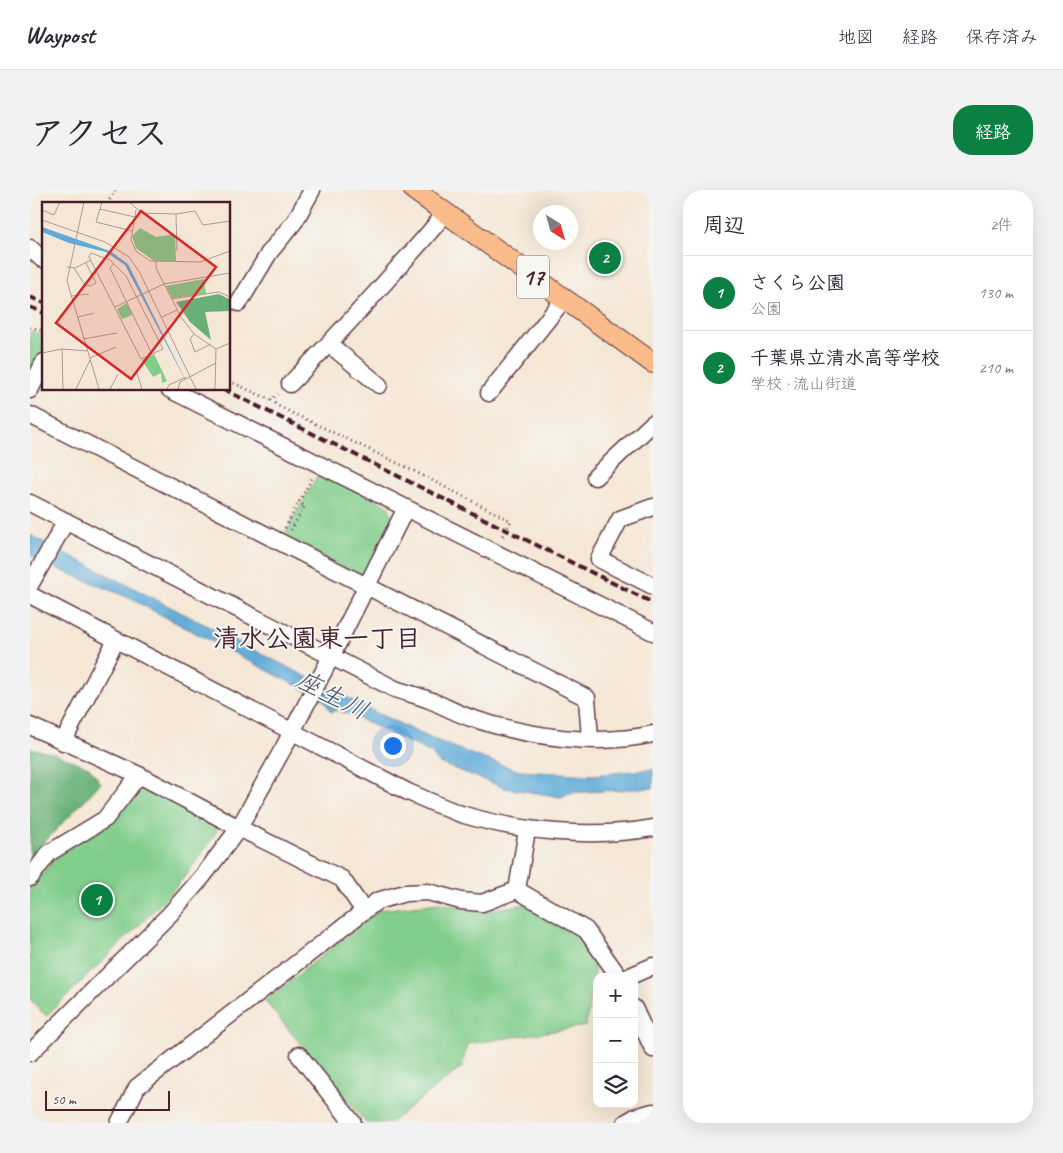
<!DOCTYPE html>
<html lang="ja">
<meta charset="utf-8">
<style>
:root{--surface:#fff;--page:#f2f2f3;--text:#2b2b33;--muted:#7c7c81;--line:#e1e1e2;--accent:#0b8043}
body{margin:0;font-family:Caveat,"Klee One",sans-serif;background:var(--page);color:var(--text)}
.controls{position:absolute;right:15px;bottom:15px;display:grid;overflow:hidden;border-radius:10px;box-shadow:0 5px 20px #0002}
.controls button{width:45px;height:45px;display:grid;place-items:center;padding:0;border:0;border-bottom:1px solid var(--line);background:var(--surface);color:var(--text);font:25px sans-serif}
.compass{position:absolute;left:503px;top:15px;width:45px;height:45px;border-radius:50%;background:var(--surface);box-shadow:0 5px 20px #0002;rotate:143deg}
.scale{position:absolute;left:15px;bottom:12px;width:125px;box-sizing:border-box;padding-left:5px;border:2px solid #4a1f2b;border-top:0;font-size:14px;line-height:18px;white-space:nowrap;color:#4a1f2b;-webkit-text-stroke:4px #f6f6f2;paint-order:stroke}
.you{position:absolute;left:362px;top:555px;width:18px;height:18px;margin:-12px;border:4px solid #fff;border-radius:50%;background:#1a73e8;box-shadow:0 0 0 8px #1a73e833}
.badge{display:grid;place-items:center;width:32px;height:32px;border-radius:50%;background:var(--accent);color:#fff;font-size:16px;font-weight:700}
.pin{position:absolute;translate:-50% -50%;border:2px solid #fff;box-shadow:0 1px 5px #0006}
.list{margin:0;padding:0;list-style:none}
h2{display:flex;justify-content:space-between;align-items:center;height:65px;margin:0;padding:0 20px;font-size:21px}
h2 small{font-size:16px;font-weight:400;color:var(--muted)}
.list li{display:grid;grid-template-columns:32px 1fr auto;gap:15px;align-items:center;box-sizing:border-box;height:75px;padding:0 20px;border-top:1px solid var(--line)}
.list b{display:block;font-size:19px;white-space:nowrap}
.list p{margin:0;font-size:16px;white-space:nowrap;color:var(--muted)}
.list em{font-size:16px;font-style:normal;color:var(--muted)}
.icon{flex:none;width:28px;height:28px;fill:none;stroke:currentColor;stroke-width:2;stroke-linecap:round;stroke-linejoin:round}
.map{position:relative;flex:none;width:623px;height:933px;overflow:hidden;border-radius:20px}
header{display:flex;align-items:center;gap:30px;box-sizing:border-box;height:70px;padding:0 25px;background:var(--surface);border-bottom:1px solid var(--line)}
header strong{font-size:24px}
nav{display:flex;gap:28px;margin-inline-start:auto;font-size:18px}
.intro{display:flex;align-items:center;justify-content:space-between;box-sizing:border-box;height:120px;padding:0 30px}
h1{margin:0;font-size:35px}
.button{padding:12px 22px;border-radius:20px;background:var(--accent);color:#fff;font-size:18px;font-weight:700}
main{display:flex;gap:30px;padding:0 30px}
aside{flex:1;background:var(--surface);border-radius:20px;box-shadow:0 5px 20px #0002}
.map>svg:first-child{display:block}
.green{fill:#81cd8b;stroke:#66765b}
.forest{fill:#68b077;stroke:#596851}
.water{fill:#5fabd8;stroke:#546582}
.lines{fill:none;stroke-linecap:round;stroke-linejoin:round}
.minor-casing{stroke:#643d44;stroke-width:19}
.major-casing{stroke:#643d44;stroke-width:22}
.path{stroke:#643d44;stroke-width:3;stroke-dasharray:1 4;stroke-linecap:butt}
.minor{stroke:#fff;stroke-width:16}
.major{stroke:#fabb8b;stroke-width:20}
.rail{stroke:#4a1f2b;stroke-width:4;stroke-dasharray:8 4;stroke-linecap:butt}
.labels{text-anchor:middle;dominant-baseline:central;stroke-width:4;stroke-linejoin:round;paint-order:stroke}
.shield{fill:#f6f6f2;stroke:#7e6067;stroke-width:1}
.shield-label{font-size:24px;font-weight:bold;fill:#4a1f2b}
.neighbourhood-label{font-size:26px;font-weight:bold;fill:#4a1f2b;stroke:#f6f6f2}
.water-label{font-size:26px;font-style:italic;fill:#525770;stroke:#f6f6f2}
.inset-road{fill:none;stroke:#b19791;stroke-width:1}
.view{fill:#d62828;fill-opacity:0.15;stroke:#d62828;stroke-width:2.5}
.inset-edge{fill:none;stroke:#4a1f2b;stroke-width:2.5}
</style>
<header>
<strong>Waypost</strong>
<nav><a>地図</a><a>経路</a><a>保存済み</a></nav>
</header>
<div class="intro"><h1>アクセス</h1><a class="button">経路</a></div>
<main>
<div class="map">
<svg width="623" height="933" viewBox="0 0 623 933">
<rect width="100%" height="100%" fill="#f6f6f2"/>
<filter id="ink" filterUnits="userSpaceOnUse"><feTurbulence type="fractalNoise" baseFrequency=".02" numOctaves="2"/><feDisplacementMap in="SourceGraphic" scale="10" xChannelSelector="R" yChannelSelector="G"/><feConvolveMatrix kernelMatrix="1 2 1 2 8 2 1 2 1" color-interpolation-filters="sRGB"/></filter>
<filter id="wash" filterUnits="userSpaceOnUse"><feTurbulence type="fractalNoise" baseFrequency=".0096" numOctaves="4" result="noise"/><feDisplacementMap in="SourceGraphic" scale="20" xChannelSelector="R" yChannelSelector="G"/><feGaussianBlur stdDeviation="1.12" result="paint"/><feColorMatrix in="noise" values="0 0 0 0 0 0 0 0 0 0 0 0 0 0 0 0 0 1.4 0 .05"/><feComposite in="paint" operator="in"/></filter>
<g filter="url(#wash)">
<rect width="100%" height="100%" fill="#f5e7d5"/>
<path class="green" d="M0 141 14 145V158L0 185Z
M290 281 359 317 362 329 335 382 328 385 253 347Z
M110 594 186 635 187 640C163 683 128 717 93 751 67 776 42 801 16 826L0 809V699L23 670Z
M408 713 453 721 497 714 545 743 566 766 556 836 437 854 432 877 360 933H336L235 811 349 720Z"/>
<path class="forest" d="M0 558 25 564 59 577 71 593 0 667Z"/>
<path class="water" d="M0 345 351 525 396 546 446 566 490 581 565 585 623 579V598L539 603 531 607 475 598 409 573 401 563 319 524 305 520 301 522 294 510 97 407 33 381 0 365Z"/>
</g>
<g filter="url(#ink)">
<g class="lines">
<defs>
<path id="minor" d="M0 58 12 69
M209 113 239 63 265 31 282 0
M299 154 349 195
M260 194C296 157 331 120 365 81 382 62 400 43 415 23
M139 199 623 442
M0 200 14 172
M459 203 534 109
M0 225 557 508 560 549
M565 287 623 233
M0 313 365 499C377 503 390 506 402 511 416 517 430 525 444 529 500 547 566 557 623 544
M623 317 590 329 569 369 623 396
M0 395 36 331
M0 405 378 602C395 609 413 618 431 624 490 642 562 649 623 638
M0 536 109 585 209 638 312 689 334 721
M33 552 86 450
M0 688 19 663 75 629 109 585
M487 700 497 640
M598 787 623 776
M604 818 623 859
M0 863 140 724 173 686 209 638 254 557 301 467 376 318
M269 865 323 933
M89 933 107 897 347 711 375 703 398 702 431 711 452 713 487 700 556 740 589 787
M595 933 605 927 623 922"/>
<path id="major" d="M384 0 623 173"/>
</defs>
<use href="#minor" class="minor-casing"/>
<use href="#major" class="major-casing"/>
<path class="path" d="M77 14 85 0
M0 137 14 141
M199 191 241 210 248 204
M241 210 250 217 382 280 481 331 471 348
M255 338 282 288
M261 340 275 316 268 313"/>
<use href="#minor" class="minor"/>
<use href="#major" class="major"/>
<path class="rail" d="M0 107 14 113
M0 117 14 123
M193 199 623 413"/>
</g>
</g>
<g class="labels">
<rect class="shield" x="487" y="65.5" width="32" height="43" rx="4"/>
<g class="shield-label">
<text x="503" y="87">17</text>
</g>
<g class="neighbourhood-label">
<text x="287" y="448">清水公園東一丁目</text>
</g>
<g class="water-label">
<text transform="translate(302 505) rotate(27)">座生川</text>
</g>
</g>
<g transform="translate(12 12)">
<rect width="188" height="188" fill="#f5e7d5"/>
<path d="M98 26 114 35 133 32 134 59H112L94 46 90 34ZM162 77 164 92 130 96 124 84ZM85 101 90 113 80 117 75 107ZM112 152 125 179 120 181 119 171 111 175 100 158Z" fill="#81cd8b"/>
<path d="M177 92 187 97V109L163 110 169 138 148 120 134 100Z" fill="#68b077"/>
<path d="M0 25 68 49 86 62 148 187 83 63 64 50 27 41 0 30Z" fill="#5fabd8"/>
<path class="inset-road" d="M42 0 25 79 57 187M60 0 54 20 90 29M87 0 100 11 134 12 153 9 161 23 188 19M58 7 93 15M0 8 12 13 18 0M94 8 89 38 94 49 108 59 158 60 188 49M134 12 135 49M0 18 63 40 87 55 98 71 154 187M49 51 68 58 84 74 121 147 99 157 47 55ZM114 60V66L139 115 152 132 174 147 173 187M72 61 68 66 110 152M25 65 33 66 49 58M32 66 43 83 48 84 54 81 44 61M29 94 47 92M129 97 177 90 188 95M73 105 122 82 188 71M36 115 52 111M120 115 135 108M152 132 148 137 153 150 169 142M41 137 75 131M174 147 188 141M0 151 20 147M48 156 74 145M94 168 100 187M21 187 20 147 45 149M34 187 48 158M68 187 76 172M125 187 127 183 144 175M136 187 138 180 174 161"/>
<path class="view" d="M99 9 174 65 89 177 14 121Z"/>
<rect width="188" height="188" class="inset-edge"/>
</g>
</svg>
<div class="controls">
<button>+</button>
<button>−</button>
<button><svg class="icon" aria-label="layers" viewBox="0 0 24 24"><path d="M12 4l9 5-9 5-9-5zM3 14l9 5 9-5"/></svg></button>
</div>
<svg class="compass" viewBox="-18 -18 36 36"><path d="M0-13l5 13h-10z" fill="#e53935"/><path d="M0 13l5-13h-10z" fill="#7c7c81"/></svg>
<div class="scale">50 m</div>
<div class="you"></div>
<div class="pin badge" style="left:67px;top:710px">1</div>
<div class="pin badge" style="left:575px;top:68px">2</div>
</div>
<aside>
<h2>周辺<small>2件</small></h2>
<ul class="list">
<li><span class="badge">1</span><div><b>さくら公園</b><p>公園</p></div><em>130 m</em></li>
<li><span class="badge">2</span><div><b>千葉県立清水高等学校</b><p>学校 · 流山街道</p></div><em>210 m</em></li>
</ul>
</aside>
</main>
